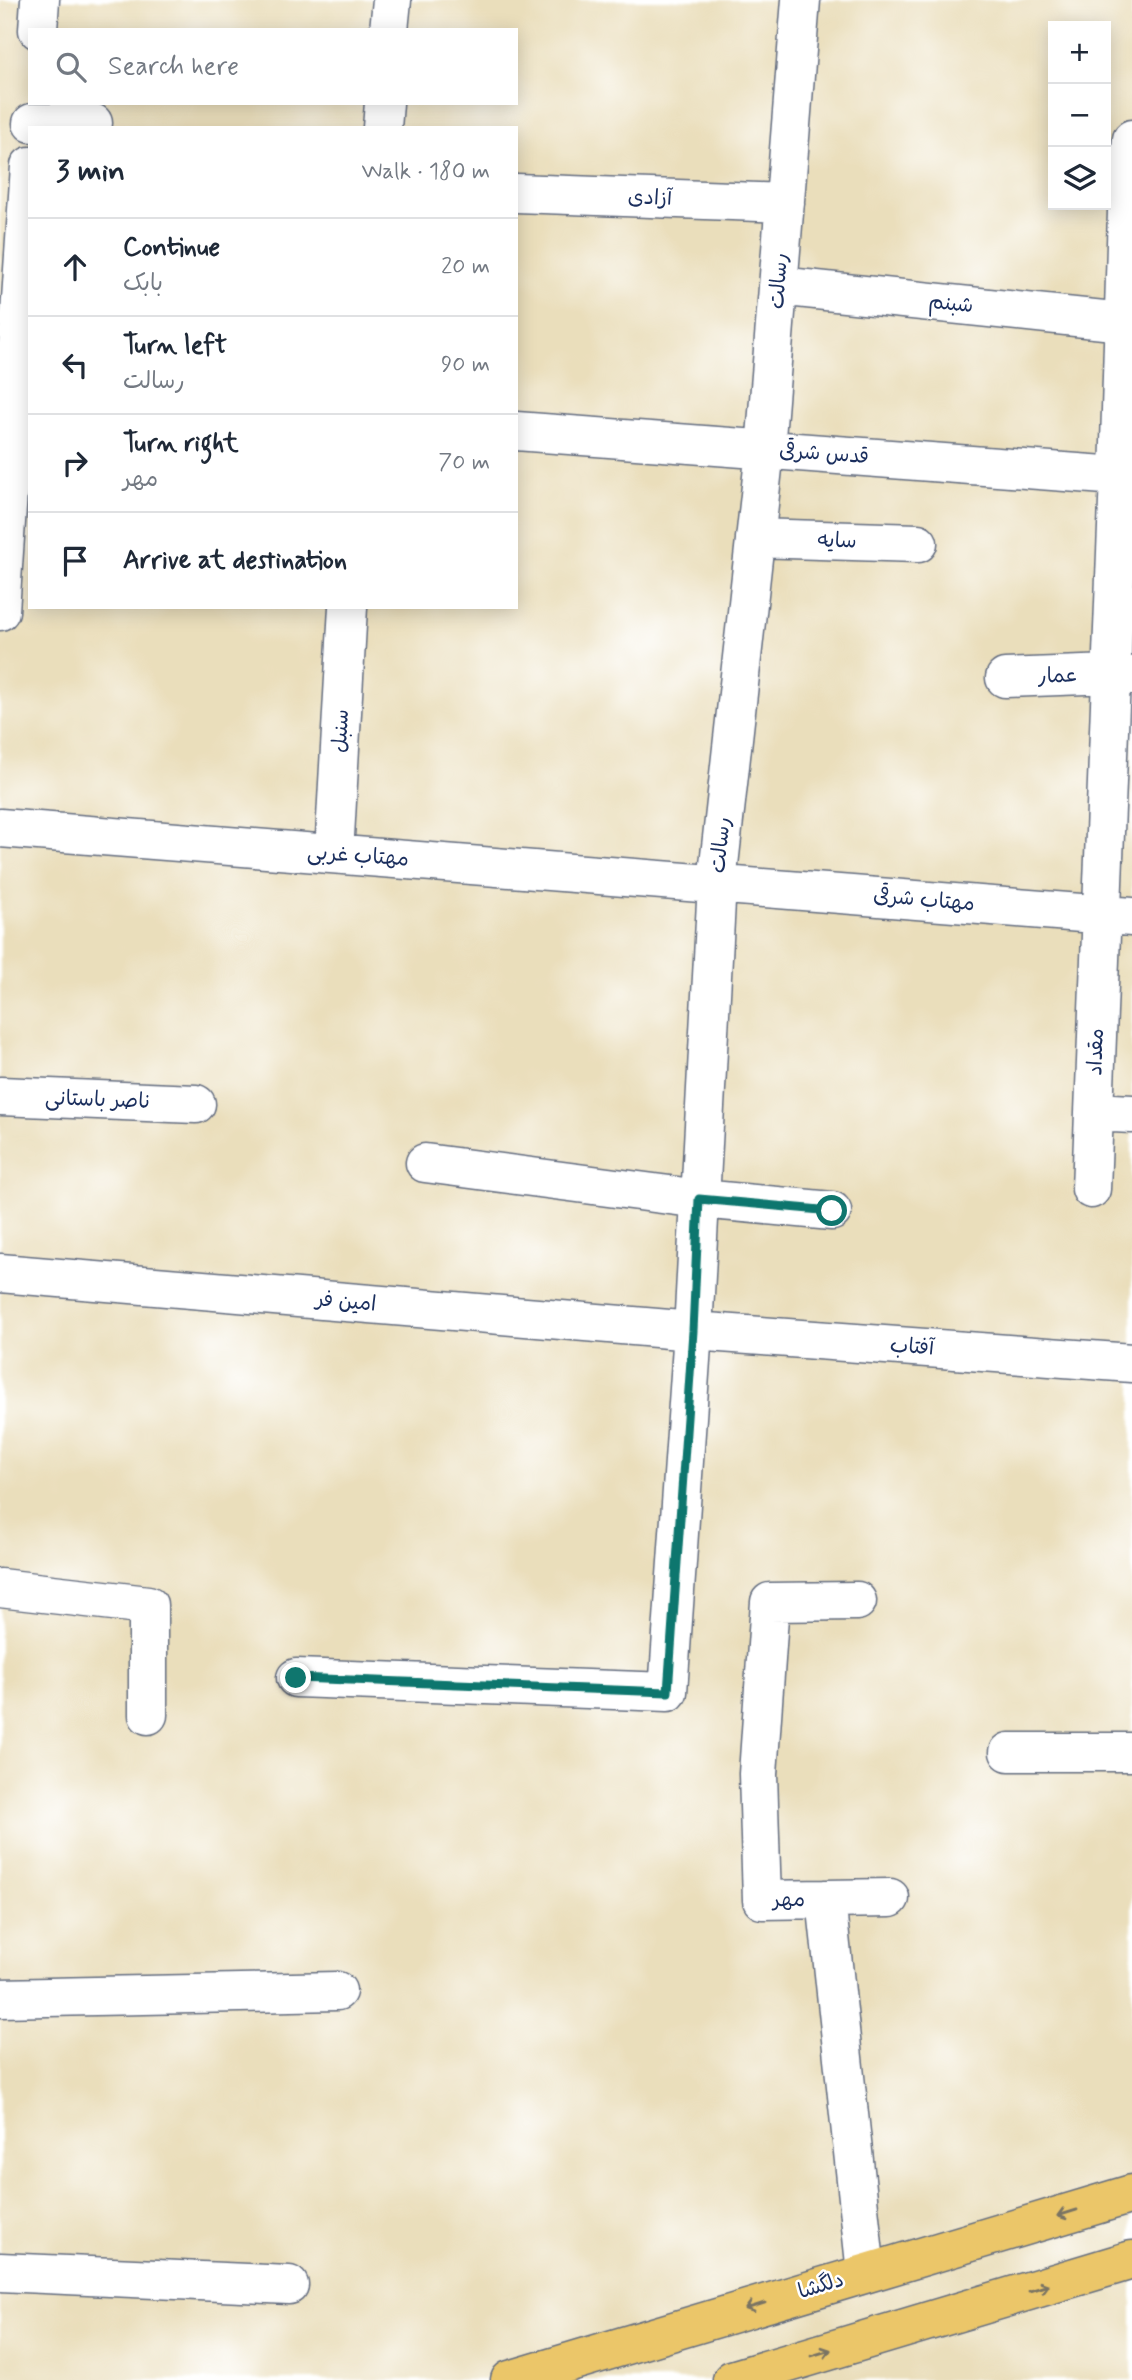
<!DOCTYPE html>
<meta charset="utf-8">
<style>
:root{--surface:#fff;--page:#f2f2f3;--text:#1f2937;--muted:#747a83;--line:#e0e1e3}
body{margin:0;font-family:Mynerve,"Playpen Sans Arabic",sans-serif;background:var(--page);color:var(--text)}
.controls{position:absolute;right:21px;top:21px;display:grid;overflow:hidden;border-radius:0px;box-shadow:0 4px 18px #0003}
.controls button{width:63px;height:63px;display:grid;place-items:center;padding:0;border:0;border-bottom:2px solid var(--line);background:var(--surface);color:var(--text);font:35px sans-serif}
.stop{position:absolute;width:21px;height:21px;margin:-16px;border:5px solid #0f766e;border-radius:50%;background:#fff}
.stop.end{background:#0f766e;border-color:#fff;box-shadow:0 2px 7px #0008}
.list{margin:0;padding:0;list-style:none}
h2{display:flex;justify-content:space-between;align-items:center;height:91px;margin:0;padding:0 28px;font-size:30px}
h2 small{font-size:23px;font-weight:400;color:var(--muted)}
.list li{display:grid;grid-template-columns:46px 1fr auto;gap:21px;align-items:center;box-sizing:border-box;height:98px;padding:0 28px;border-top:2px solid var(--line)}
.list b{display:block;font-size:26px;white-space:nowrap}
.list p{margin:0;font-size:23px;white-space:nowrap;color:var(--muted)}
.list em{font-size:23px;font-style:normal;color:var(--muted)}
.icon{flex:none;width:38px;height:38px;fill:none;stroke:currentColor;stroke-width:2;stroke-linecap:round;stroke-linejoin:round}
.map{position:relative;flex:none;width:1132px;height:2380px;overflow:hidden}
.search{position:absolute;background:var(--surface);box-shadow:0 4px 18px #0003;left:28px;top:28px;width:490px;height:77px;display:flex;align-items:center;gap:18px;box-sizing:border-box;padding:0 24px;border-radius:0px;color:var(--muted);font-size:26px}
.panel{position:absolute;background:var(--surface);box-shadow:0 4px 18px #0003;left:28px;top:126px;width:490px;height:483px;border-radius:0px}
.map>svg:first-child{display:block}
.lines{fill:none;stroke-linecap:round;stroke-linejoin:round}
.minor-casing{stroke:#636c7f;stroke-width:41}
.major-casing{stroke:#636c7f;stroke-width:41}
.minor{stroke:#fff;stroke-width:38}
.major{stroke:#ebc669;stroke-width:38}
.oneway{stroke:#797363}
.route{stroke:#0f766e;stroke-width:9}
.labels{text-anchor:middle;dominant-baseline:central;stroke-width:5;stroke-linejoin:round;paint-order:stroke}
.street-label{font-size:21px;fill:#1b2f5e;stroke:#fff}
</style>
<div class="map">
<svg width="1132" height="2380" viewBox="0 0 1132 2380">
<rect width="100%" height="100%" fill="#fff"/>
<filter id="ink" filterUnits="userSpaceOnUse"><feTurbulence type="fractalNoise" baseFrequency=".0143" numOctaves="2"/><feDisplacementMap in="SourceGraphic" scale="14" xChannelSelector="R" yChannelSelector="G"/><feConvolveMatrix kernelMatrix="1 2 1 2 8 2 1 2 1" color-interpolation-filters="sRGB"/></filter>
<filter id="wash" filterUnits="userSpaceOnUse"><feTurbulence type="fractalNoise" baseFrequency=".00686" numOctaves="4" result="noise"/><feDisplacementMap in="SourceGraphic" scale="28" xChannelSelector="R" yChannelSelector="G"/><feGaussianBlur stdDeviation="1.57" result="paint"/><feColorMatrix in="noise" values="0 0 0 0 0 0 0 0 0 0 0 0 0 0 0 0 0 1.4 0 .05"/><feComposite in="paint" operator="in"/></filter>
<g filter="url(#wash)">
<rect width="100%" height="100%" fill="#eadebb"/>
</g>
<g filter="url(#ink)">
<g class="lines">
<defs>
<path id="minor" d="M38 30 40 0
M389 30 392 0
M32 123H93
M382 128 384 103
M516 193 785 203
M778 286 1123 322
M516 431 1132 477
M755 538 918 543
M0 611 30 166
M1005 678 1111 674 1132 676
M0 828 1132 917
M334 854 348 607
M0 1096 196 1104
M1094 1112 1132 1114
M425 1163 700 1199 832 1211
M1091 1189 1119 476 1128 178 1132 139
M0 1273 693 1331 1132 1363
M0 1588 148 1605V1715
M857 1601 770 1602 758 1774 762 1900 890 1898
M296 1678 668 1692 693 1331 717 883 765 450 801 0
M1009 1752H1132
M826 1899 866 2273
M0 1998 337 1991
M0 2272 289 2285"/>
<path id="major" d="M510 2380 1132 2194
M732 2380 1132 2260"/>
</defs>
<use href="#minor" class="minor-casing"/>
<use href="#major" class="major-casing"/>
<use href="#minor" class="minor"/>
<use href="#major" class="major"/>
</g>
<defs><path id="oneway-shaft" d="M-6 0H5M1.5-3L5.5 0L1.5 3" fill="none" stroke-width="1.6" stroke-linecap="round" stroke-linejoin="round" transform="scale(1.75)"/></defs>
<g class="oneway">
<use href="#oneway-shaft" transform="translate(1067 2213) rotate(163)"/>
<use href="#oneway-shaft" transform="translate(1039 2288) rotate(-17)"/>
<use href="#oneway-shaft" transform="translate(755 2306) rotate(163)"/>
<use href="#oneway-shaft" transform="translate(821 2353) rotate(-17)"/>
</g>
</g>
<g class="lines" filter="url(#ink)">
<path class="route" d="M296 1678 668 1692 693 1331 699 1199 832 1211"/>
</g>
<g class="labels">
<g class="street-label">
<text transform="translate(650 198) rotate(2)">آزادی</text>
<text transform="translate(779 281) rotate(-86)">رسالت</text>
<text transform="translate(951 304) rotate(6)">شبنم</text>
<text transform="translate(824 454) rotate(4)">قدس شرقی</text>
<text transform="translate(837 541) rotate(2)">سایه</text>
<text transform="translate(1058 676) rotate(-2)">عمار</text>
<text transform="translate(341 731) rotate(-87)">سنبل</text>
<text transform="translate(721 845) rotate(-84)">رسالت</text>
<text transform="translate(358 856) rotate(4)">مهتاب غربی</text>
<text transform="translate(924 900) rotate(5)">مهتاب شرقی</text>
<text transform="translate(1096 1052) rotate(-88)">مقداد</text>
<text transform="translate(98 1100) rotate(2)">ناصر باستانی</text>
<text transform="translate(346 1302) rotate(5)">امین فر</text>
<text transform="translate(912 1347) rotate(4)">آفتاب</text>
<text transform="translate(789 1900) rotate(-1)">مهر</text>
<text transform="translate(821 2286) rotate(-17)">دلگشا</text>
</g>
</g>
</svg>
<div class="controls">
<button>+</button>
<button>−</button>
<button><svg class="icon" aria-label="layers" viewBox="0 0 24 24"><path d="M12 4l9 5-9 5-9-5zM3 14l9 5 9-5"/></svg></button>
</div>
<div class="stop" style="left:832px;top:1211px"></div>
<div class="stop end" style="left:296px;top:1678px"></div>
<div class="search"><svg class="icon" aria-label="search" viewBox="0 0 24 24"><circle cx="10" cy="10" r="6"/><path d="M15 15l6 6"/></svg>Search here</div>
<section class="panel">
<h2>3 min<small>Walk · 180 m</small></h2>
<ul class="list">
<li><svg class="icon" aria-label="ahead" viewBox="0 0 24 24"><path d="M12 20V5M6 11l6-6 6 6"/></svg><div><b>Continue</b><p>بابک</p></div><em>20 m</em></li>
<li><svg class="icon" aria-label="left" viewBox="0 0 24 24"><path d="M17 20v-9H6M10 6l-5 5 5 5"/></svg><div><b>Turn left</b><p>رسالت</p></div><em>90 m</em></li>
<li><svg class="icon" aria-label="right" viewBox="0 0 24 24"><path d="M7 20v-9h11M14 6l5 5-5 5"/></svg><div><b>Turn right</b><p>مهر</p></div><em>70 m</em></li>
<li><svg class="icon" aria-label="arrive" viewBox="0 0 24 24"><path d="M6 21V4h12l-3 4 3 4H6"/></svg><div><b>Arrive at destination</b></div></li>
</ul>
</section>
</div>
